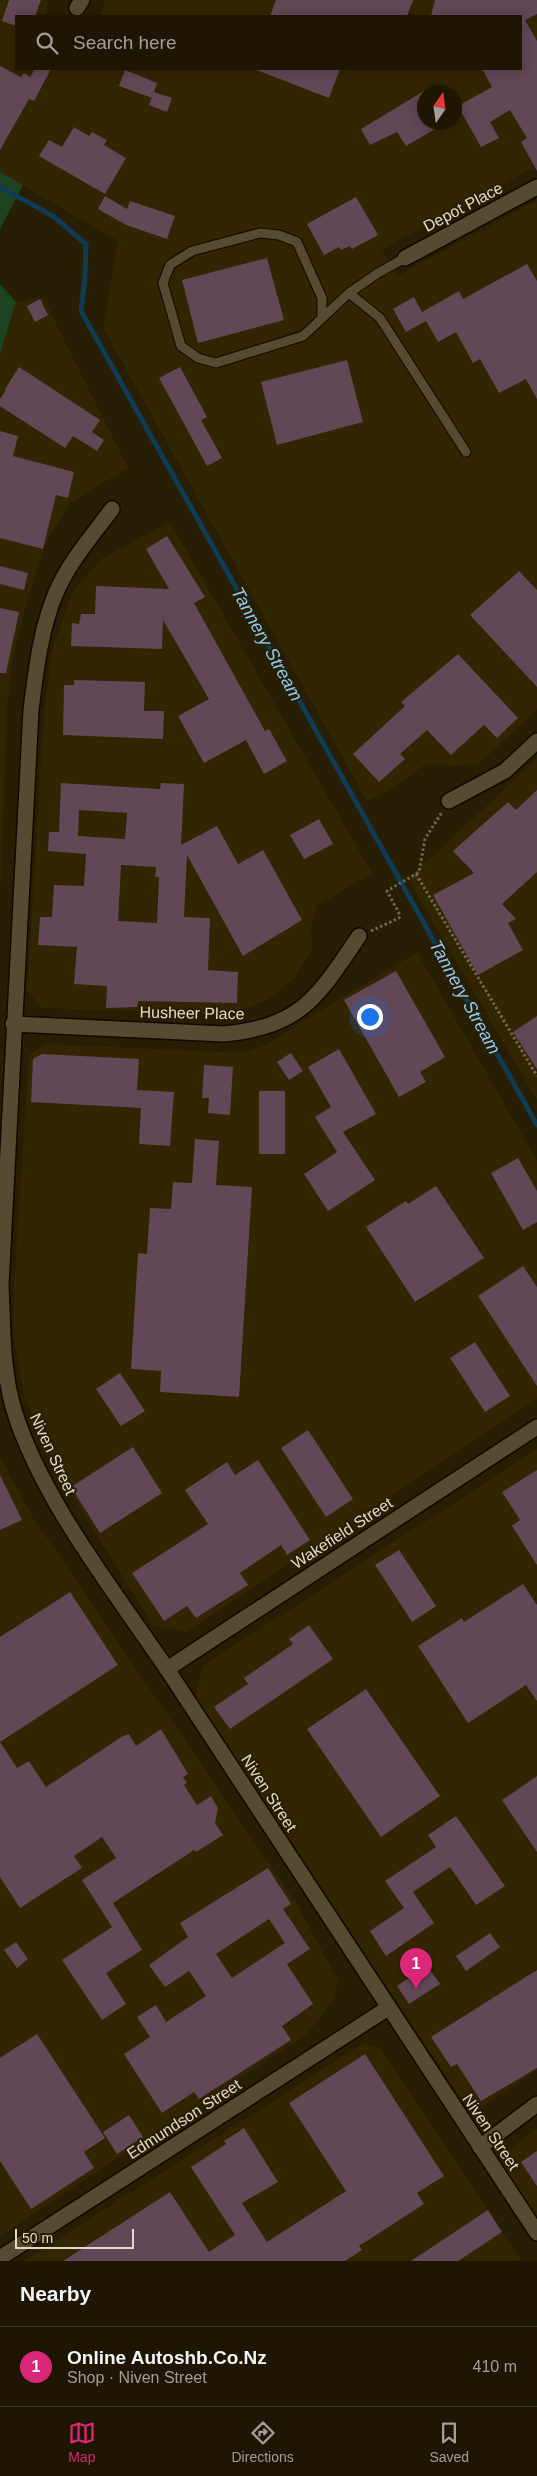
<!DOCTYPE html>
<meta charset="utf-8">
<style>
:root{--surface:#1e1603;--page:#2b2312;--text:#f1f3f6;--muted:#a19f9a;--line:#3c3525;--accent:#db2777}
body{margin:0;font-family:Helvetica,sans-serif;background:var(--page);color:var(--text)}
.compass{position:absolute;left:417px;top:85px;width:45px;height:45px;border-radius:50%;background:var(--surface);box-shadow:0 2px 12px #0003;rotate:13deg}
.scale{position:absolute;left:15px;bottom:12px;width:119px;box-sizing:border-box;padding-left:5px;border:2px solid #e2dbcc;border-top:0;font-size:14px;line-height:18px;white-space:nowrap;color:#e2dbcc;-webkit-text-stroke:4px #281e04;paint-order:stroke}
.you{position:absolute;left:369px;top:1016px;width:18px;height:18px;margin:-12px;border:4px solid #fff;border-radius:50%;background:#1a73e8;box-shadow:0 0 0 8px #1a73e833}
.badge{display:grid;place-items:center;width:32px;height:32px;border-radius:50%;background:var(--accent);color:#fff;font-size:16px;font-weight:700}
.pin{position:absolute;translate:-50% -41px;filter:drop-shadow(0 1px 2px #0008)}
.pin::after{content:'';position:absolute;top:26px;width:18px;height:15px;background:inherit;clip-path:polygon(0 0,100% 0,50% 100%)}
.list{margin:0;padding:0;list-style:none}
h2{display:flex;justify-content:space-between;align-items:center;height:65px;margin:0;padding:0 20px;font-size:21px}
h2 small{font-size:16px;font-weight:400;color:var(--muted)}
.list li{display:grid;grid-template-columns:32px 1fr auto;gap:15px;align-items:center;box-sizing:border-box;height:80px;padding:0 20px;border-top:1px solid var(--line)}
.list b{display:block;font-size:19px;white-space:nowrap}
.list p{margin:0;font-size:16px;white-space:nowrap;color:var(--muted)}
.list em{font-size:16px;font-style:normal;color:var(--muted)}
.icon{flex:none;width:28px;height:28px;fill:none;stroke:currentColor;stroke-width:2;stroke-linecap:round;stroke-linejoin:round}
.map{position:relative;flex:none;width:537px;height:2261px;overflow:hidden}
.search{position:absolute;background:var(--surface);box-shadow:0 2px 12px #0003;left:15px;right:15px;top:15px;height:55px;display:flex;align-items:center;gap:12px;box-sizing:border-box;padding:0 18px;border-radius:0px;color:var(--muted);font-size:19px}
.sheet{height:145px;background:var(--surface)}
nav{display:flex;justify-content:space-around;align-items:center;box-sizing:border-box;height:70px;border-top:1px solid var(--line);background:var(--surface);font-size:14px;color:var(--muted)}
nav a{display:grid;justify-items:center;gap:2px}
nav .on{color:var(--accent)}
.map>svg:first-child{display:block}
.built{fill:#322502;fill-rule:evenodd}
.green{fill:#1e4321}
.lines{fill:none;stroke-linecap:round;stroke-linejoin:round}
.stream{stroke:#103b55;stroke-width:5}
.building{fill:#624756;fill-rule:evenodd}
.service-casing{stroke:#110800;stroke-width:11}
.minor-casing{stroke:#110800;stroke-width:18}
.tertiary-casing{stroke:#110800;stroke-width:18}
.path{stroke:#6f6751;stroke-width:3;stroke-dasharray:2.5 2.5;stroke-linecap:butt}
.service{stroke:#564b30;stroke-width:9}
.minor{stroke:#564b30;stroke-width:15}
.tertiary{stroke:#564b30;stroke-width:15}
.labels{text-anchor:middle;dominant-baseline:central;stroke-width:4;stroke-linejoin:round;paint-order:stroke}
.street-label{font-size:16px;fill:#e2dbcc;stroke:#281e04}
.water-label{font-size:18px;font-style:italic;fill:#8eccf9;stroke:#281e04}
</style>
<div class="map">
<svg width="537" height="2261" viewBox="0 0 537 2261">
<rect width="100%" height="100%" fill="#281e04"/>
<path class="built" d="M0 0H49L44 16H16V69H521V16H99L105 0H537V166L382 249 397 276 537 200V709L479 764 454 766 427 763 392 789 367 801 103 328 118 241 0 172ZM424 92H454V122H424Z
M43 297 128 468 70 503 44 546 27 601 12 661 7 712 0 900V354L16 302Z
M170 522 372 873 316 906 311 930 313 947 295 978 269 999 231 1014 41 1008 27 990 44 714 52 650 71 594 101 559Z
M537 759V1100L408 879Z
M417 952 537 1161V1399L187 1632 153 1625 54 1467 25 1399 14 1340V1281L29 1055 45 1044 244 1053 267 1044Z
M537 1449V2070L482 2107 463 2102 195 1697 203 1666Z
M0 1457 34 1519 298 1906 338 1981 334 2000 308 2033 0 2236Z
M362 2044 380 2047 521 2261H24Z
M537 2129V2216L505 2168 509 2149Z"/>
<path class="green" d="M0 172 23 185 0 229Z
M0 284 16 302 0 354Z"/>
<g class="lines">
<path class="stream" d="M0 187 53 216 86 244 85 277 81 311 537 1125"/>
</g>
<path class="building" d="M9 0H41L35 16H16V26L2 21Z
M276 0H413L407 16H270Z
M435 0H537V14L525 20 537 41V171L521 142 527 138 510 110 490 122 499 138 481 147 458 106 492 87 482 69H521V16H431Z
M0 66 21 77 24 73 30 77 35 69H51L34 101 29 99 0 150Z
M254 69H340L329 98Z
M125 70 157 83 152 98 119 86Z
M424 91V122H447L406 146 397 132 370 145 361 129Z
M154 92 172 98 167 112 149 105Z
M74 127 89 136 92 132 107 140 104 145 126 158 105 194 39 156 49 140 62 147Z
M105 196 127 209 130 201 175 216 167 239 126 225 98 209Z
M356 197 378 235 352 249 350 246 341 250 339 247 324 255 307 224Z
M267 258 284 320 198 343 182 280Z
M527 264 537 281V399L526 379 499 393 480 359 473 363 456 332 438 342 426 321 406 332 393 309 414 297 422 312 459 291 463 299Z
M40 299 48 315 35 322 27 306Z
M347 360 363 422 277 445 261 382Z
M19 367 100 420 92 432 104 440 97 451 73 436 65 448 0 406V399L6 390 5 389Z
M180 367 207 417 201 420 222 458 207 466 159 378Z
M0 431 18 436 13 456 74 472 68 498 56 495 43 549 0 538Z
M167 536 205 597 194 603 265 731 269 729 287 761 264 774 246 740 204 763 178 716 209 699 163 620 162 649 71 646 72 623 79 624 81 614H95L96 586 169 589 146 549Z
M0 566 28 573 24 590 0 584Z
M519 571 537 590V687L470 615Z
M0 608 19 612 6 673H0Z
M458 654 518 718 497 738 484 725 451 755 427 730 400 754 405 759 379 782 353 754 405 706 401 702Z
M74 680 145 682 144 711H164L163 739 63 735 64 685H74Z
M61 783 160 789 161 783 184 784 181 845 217 826 238 864 263 850 302 920 243 956 187 855 184 917 210 918 208 970 238 972 237 1003 138 1001 137 1007 106 1008 107 986 74 984 77 947 38 945 40 917H52L54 885 84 886 86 854 48 851 49 832H59ZM79 810 127 813 125 839 78 836ZM121 865 156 867 155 877H159L157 923 118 921Z
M537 790V872L502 904 516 919 508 923 523 950 478 975 433 895 474 873 453 851 508 802 516 810Z
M319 819 333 844 304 859 290 835Z
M396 971 445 1057 420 1072 426 1082 399 1097 344 1000Z
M537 1016V1069L513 1032Z
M339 1049 376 1114 343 1132 375 1180 328 1211 304 1174 337 1152 315 1117 331 1107 308 1067Z
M291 1053 303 1071 289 1080 277 1062Z
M42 1054 139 1059 137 1090 174 1092 170 1146 139 1144 141 1108 31 1102 33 1059Z
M204 1065 233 1067 230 1115 208 1113 209 1098H202Z
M259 1091H285V1154H259Z
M195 1139 219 1141 216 1185 252 1187 239 1397 160 1392 161 1371 131 1369 138 1253 147 1254 150 1208 171 1209 173 1182 192 1183Z
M518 1158 537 1191V1222L523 1230 491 1173Z
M436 1186 484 1258 415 1302 366 1227 406 1201 408 1204Z
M523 1266 537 1287V1386L478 1296Z
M475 1342 510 1396 485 1412 450 1358Z
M120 1373 145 1411 121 1426 96 1389Z
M308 1430 353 1499 326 1517 281 1448Z
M133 1447 162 1493 100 1533 71 1487Z
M258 1460 310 1540 287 1555 281 1545 240 1573 248 1585 196 1618 187 1606 164 1621 132 1573 208 1524 185 1490 227 1462 235 1475Z
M537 1470V1565L512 1526 520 1520 502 1492Z
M0 1475 22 1520 0 1530Z
M399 1550 436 1606 412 1622 375 1565Z
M523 1584 537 1605V1701L526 1685 468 1723 418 1646 462 1618 464 1622Z
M70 1592 118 1665 0 1742V1637Z
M309 1625 333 1659 230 1729 214 1707 248 1684 244 1678 293 1644 289 1639Z
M366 1689 440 1796 381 1837 307 1729Z
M161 1729 188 1774 183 1777 187 1783 184 1785 197 1805 211 1796 218 1808 215 1823 223 1835 196 1852 194 1850 113 1903 142 1950 106 1973 126 2004 102 2020 62 1960 112 1927 82 1880 116 1858 102 1837 74 1856 82 1868 20 1908 0 1877V1742L17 1768 29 1761 46 1787 123 1736 129 1734 136 1746Z
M537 1776V1852L502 1800Z
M456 1816 505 1886 476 1905 450 1867 413 1892 434 1923 386 1956 370 1931 404 1908 385 1881 436 1847 428 1835Z
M268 1868 291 1904 283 1909 310 1949 287 1964 313 2004 282 2026 291 2040 199 2099 194 2092 162 2113 124 2054 150 2037 137 2017 156 2005 166 2022 206 1996 189 1971 165 1987 149 1965 188 1937 180 1923ZM269 1919 285 1943 232 1978 216 1954Z
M490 1933 500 1947 466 1971 456 1956Z
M16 1942 28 1959 17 1968 4 1950Z
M427 1966 440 1984 409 2004 397 1986Z
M537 1970V2068L481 2101 457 2064 451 2067 431 2037Z
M37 2034 105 2138 84 2152 94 2168 31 2209 0 2161V2058Z
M365 2054 444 2176 417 2193 424 2204 359 2246 362 2250 345 2261H63L170 2192 209 2252 235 2235 191 2167 226 2144 224 2141 244 2128 278 2182 242 2203 267 2242 346 2191 289 2103Z
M129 2115 143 2137 117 2154 103 2132Z
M537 2151V2186L521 2162Z
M488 2210 502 2232 458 2261H411Z"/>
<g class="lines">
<defs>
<path id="service" d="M349 293 380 318 466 452
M322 318V298L297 242 279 235 260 233 192 251 170 265 163 283 181 346 198 358 216 363 303 336 349 293 378 273 405 258"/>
<path id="minor" d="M77 8 82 0
M405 258 537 187
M112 509C92 536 68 563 55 595 40 632 36 671 31 710L1 1285C3 1327 2 1371 14 1410 41 1499 115 1592 167 1669
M449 801 505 771 537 741
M13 1024 224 1034C303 1026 318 996 359 936
M480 2147 537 2104
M0 2258 388 2008"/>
<path id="tertiary" d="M537 1427 167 1669 537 2233"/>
</defs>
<use href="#service" class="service-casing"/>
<use href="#minor" class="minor-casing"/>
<use href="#tertiary" class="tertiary-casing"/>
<path class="path" d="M416 874 537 1076
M371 931 399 918 400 915 387 891 419 872 425 839 442 812"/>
<use href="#service" class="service"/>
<use href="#minor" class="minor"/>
<use href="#tertiary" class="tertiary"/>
</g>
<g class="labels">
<g class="street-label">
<text transform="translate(463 207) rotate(-28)">Depot Place</text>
<text transform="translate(192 1013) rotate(1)">Husheer Place</text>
<text transform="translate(53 1454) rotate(65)">Niven Street</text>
<text transform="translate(342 1533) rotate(-33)">Wakefield Street</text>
<text transform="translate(269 1793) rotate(57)">Niven Street</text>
<text transform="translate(184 2119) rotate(-33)">Edmundson Street</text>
<text transform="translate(491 2132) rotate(56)">Niven Street</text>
</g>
<g class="water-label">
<text transform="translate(267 644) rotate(61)">Tannery Stream</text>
<text transform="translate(465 997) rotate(61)">Tannery Stream</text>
</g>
</g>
</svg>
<svg class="compass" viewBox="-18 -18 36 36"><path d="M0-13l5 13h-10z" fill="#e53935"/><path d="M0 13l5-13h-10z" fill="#a19f9a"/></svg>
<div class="scale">50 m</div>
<div class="you"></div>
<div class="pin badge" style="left:416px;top:1989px">1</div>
<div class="search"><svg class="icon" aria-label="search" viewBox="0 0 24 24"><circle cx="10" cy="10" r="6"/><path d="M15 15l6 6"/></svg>Search here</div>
</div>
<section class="sheet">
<h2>Nearby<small></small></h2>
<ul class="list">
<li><span class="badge">1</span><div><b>Online Autoshb.Co.Nz</b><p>Shop · Niven Street</p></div><em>410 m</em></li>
</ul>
</section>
<nav>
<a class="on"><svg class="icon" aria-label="map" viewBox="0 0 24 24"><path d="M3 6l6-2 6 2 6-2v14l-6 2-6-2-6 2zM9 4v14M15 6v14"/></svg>Map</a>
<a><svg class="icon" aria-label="directions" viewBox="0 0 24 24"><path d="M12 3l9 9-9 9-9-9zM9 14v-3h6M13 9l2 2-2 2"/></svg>Directions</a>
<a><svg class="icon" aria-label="saved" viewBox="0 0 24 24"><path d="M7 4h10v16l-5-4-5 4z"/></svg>Saved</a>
</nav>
